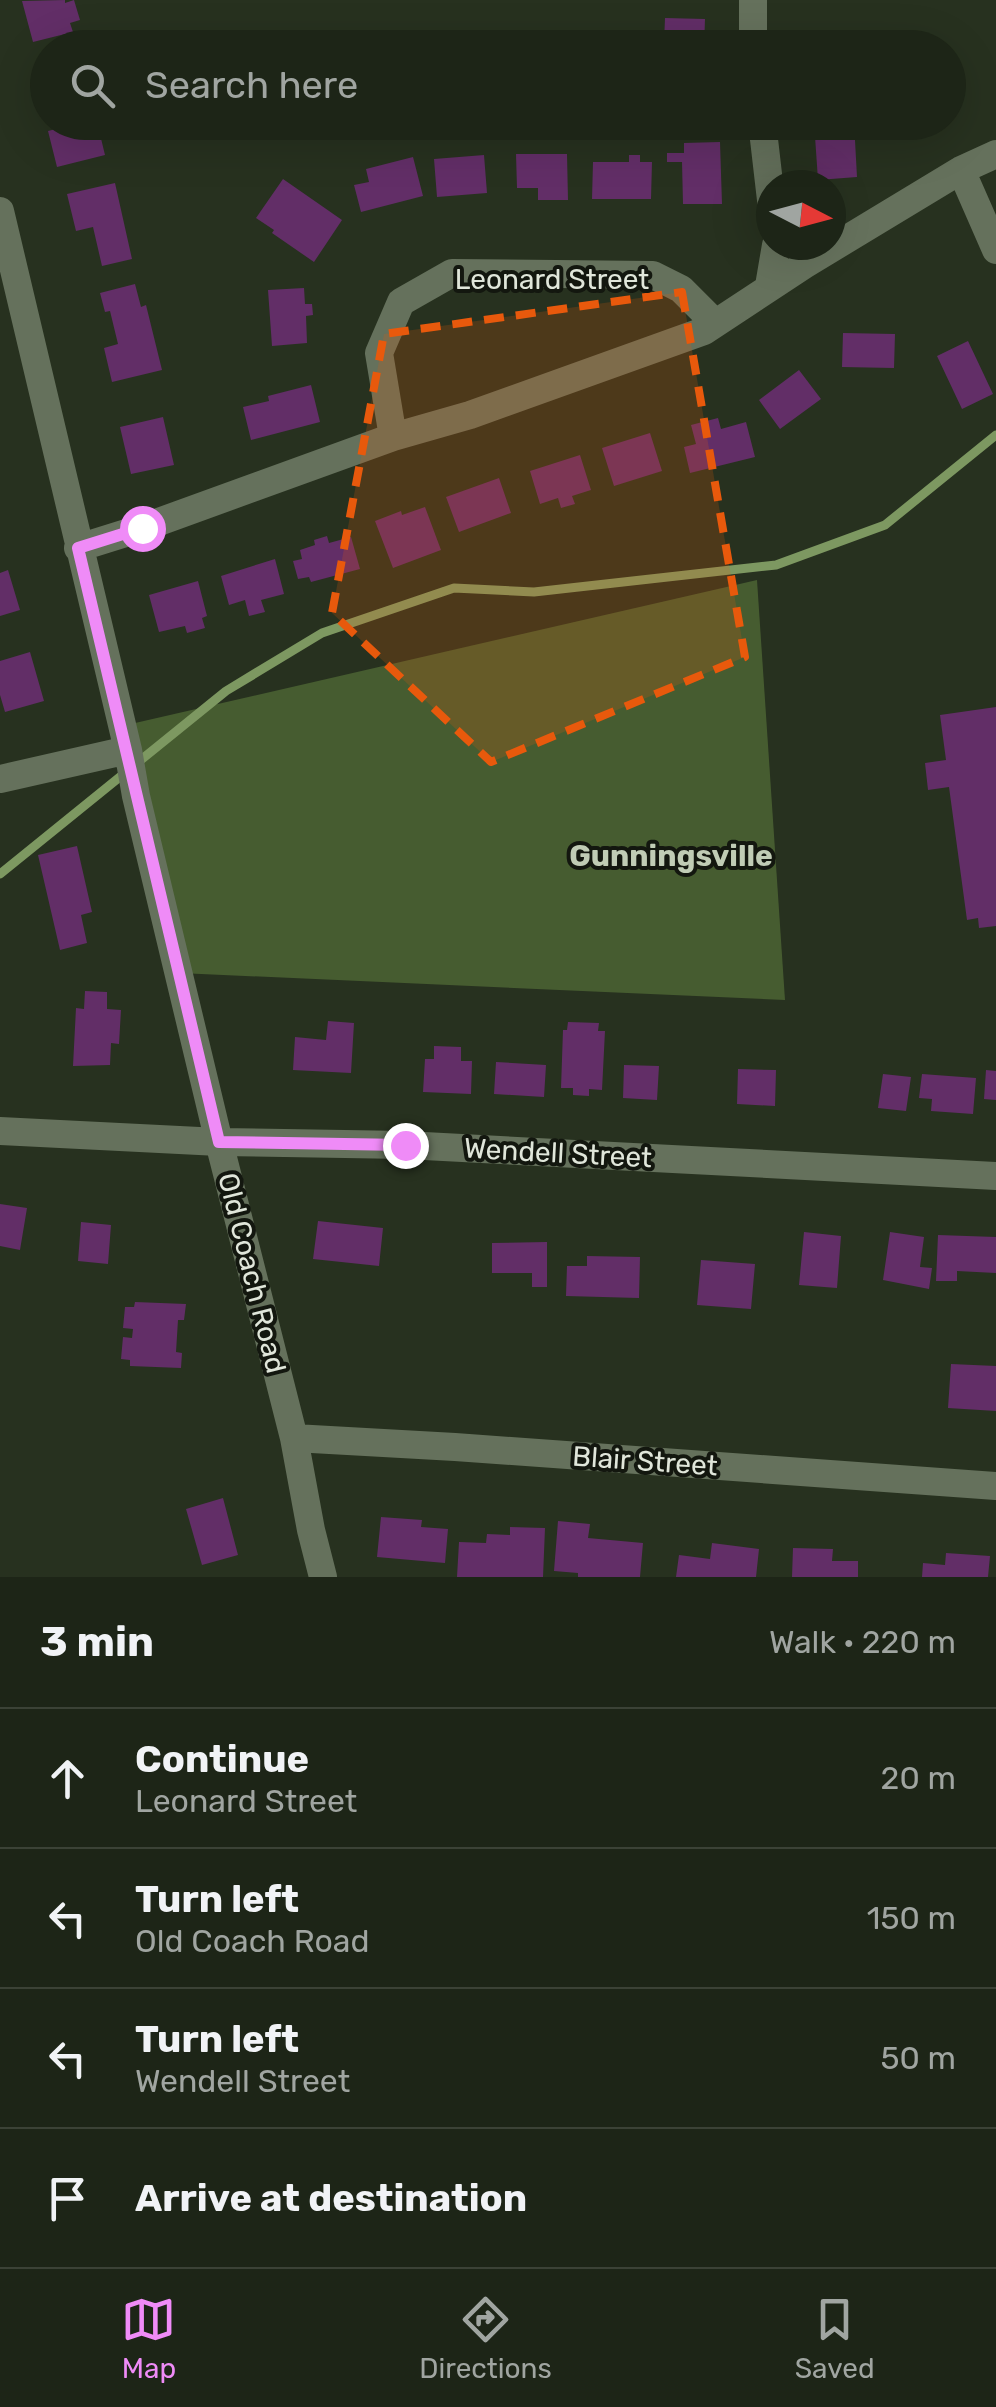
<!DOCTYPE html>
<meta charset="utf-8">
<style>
:root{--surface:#1d2517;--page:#252d20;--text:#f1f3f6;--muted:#a0a5a1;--line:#3b4236;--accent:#ef8bf7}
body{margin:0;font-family:Rubik,sans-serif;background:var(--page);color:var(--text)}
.compass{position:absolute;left:756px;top:170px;width:90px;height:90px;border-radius:50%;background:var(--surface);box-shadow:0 10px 40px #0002;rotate:96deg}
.stop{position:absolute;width:30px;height:30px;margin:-22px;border:8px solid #ef8bf7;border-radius:50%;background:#fff}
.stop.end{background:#ef8bf7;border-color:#fff;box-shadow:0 2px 10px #0008}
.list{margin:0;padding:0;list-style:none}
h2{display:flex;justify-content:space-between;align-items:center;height:130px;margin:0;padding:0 40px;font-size:42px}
h2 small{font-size:32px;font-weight:400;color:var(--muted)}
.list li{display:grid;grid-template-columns:65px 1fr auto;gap:30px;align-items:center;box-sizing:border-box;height:140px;padding:0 40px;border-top:2px solid var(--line)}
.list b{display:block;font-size:38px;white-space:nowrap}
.list p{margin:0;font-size:32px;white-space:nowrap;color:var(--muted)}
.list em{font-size:32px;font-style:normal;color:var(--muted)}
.icon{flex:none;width:55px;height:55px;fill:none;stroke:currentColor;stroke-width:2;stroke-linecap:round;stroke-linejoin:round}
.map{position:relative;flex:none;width:996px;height:1577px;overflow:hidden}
.search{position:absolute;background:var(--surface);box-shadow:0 10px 40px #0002;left:30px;right:30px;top:30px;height:110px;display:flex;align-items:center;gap:25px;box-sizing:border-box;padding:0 35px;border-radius:55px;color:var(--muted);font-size:38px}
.sheet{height:690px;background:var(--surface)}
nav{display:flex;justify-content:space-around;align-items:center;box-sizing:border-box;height:140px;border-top:2px solid var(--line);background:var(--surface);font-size:28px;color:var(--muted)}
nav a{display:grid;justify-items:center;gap:5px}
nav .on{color:var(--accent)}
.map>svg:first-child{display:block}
.green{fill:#465c30}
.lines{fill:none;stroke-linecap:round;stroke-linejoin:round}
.stream{stroke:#7d9861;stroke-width:9}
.building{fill:#622e67}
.minor{stroke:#65715c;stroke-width:28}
.route{stroke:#ef8bf7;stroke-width:12}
.marked{fill:#e8590c;fill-opacity:0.2;stroke:#e8590c;stroke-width:8;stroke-dasharray:20 12;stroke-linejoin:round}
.labels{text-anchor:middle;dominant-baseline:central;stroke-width:8;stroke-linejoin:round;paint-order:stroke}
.street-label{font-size:28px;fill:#e0e6da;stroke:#13170f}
.neighbourhood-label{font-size:30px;font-weight:bold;fill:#c0ccb5;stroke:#13170f}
</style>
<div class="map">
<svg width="996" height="1577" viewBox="0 0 996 1577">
<rect width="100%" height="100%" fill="#27311f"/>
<path class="green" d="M757 580 785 1000 179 973 122 726Z"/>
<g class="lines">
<path class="stream" d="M0 874 226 691 322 633 454 588 534 592 776 565 885 525 996 435"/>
</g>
<path class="building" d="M65 0V3L74 0 80 20 70 23 73 32 33 42 22 1Z
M665 18 705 19 704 48H672V44L664 43Z
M904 37V48H859V43L876 42V38Z
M54 122H97L105 155 57 167 48 131 56 129Z
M814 122H854L857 177 818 180Z
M720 142 722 204H683L682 162H667V153H684V143Z
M516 154H567L568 200H538V188H517Z
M484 155 487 193 437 197 434 159Z
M629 155H640V162H652L651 199H592L593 162H629Z
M413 157 423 196 361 212 354 185 369 182 366 169Z
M283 179 342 220 314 262 272 233 274 230 256 218Z
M115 183 132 259 102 266 93 227 76 231 67 194Z
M135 284 141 307 146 305 162 370 112 382 104 348 118 344 110 311 105 312 100 293Z
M304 288 305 304H312L313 315 306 316 307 343 272 346 268 290Z
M843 333 895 334 894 368 842 367Z
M968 341 993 394 962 409 937 356Z
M799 370 821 399 780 429 759 400Z
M311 385 320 422 251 440 243 407 269 401 268 396Z
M163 417 174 465 131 474 120 427Z
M718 418 721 429 746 422 755 457 690 473 684 447 696 444 691 425Z
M650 433 662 471 614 486 602 448Z
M580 455 591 490 572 496 575 504 561 508 558 498 540 504 530 471Z
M499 478 511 513 459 532 446 497Z
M425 507 441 550 393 568 375 521 401 511 402 515Z
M327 536 329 543 351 537 360 569 311 582 309 577 298 579 293 561 302 559 300 550 315 545 314 540Z
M275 559 284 594 261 600 265 612 249 616 245 600 229 605 221 576Z
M8 570 20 610 0 616V573Z
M198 581 207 616 202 618 205 628 187 633 185 626 159 632 149 595Z
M30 652 44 701 5 712 0 695V661Z
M996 707V926L979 928 978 918 967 920 949 787 928 790 925 763 946 760 940 715Z
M77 846 92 912 81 915 87 943 60 950 38 855Z
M85 991 107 992V1009L121 1010 119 1044 111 1043 110 1065 73 1066 76 1008 84 1009Z
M328 1021 354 1023 351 1073 293 1070 295 1037 326 1040Z
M568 1022 599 1023 598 1031H605L602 1090 589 1089V1096L573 1095V1088H561L563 1030H567Z
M434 1046 461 1047V1061H472L471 1094 423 1092 425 1059H434Z
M496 1062 546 1065 544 1097 494 1094Z
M624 1065 659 1066 657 1100 623 1098Z
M738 1069 776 1070 775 1106 737 1104Z
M986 1070 996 1071V1100L984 1099Z
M883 1074 911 1077 906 1111 878 1108Z
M922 1074 976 1078 973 1114 931 1111 932 1099 919 1098Z
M0 1204 27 1208 20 1250 0 1246Z
M318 1221 383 1228 379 1266 313 1259Z
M81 1222 111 1225 108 1264 78 1261Z
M804 1232 841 1236 837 1288 799 1285Z
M890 1232 924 1237 920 1267 932 1268 929 1289 883 1280Z
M938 1235 996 1237V1273L957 1271V1281H936Z
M547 1242V1287H532V1273H492V1243Z
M587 1256 640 1257 639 1298 566 1296 567 1266H587Z
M701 1260 755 1264 751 1309 697 1305Z
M135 1302 186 1304 184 1320H178L176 1352 182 1353 181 1368 130 1366V1360L121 1359 123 1337 132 1338 133 1329 123 1328 125 1307H134Z
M951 1364 996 1366V1411L948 1408Z
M223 1498 238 1555 202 1565 186 1509Z
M381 1517 422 1520 421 1527 448 1529 445 1563 377 1557Z
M558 1521 590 1524 588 1538 643 1543 640 1577H578V1573L554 1571Z
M510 1527 545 1528 543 1577H457L459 1542 486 1543 487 1534 510 1535Z
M712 1543 759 1549 756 1577H676L679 1555 710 1559Z
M793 1548 833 1549 832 1561H858V1577H792Z
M946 1553 990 1556 988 1577H922L923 1563 945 1565Z"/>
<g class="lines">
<path class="minor" d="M753 0V48
M762 122 771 200
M961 170 996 250
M0 211 128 750 136 796 219 1142 294 1438 311 1530 323 1577
M769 286 776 245
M393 437 379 353 401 302 452 273 653 275 681 289 715 323
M78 548 142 528 393 437 470 415 704 331 804 265 961 170 996 154
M0 779 128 750
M0 1131 219 1142 405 1145 996 1176
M294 1438 455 1447 996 1486"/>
</g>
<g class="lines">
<path class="route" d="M142 528 78 548 219 1142 405 1145"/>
</g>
<path class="marked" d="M682 292 745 657 491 762 332 613 384 334Z"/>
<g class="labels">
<g class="street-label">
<text x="552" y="279">Leonard Street</text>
<text transform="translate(558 1153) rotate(3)">Wendell Street</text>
<text transform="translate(252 1273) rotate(76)">Old Coach Road</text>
<text transform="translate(645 1461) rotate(4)">Blair Street</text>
</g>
<g class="neighbourhood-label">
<text x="671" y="856">Gunningsville</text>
</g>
</g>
</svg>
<svg class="compass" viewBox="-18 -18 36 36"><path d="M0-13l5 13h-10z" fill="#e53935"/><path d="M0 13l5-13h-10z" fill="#a0a5a1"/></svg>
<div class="stop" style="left:142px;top:528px"></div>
<div class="stop end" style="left:405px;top:1145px"></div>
<div class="search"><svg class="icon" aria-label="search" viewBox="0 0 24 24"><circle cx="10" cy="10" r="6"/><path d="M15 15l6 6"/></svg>Search here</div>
</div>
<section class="sheet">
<h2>3 min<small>Walk · 220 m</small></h2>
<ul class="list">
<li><svg class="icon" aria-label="ahead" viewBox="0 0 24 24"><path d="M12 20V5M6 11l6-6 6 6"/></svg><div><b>Continue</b><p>Leonard Street</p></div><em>20 m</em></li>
<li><svg class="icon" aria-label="left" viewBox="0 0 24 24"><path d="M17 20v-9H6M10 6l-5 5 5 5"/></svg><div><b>Turn left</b><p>Old Coach Road</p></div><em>150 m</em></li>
<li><svg class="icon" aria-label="left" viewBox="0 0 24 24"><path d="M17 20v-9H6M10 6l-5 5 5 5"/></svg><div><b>Turn left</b><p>Wendell Street</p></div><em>50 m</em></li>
<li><svg class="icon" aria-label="arrive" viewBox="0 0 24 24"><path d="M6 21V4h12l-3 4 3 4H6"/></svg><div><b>Arrive at destination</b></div></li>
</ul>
</section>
<nav>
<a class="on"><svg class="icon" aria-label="map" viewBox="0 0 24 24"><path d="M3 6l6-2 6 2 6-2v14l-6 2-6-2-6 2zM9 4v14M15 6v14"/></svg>Map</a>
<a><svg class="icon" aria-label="directions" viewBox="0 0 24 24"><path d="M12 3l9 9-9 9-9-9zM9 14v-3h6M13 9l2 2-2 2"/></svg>Directions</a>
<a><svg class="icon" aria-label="saved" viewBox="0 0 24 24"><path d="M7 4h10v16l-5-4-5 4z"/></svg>Saved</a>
</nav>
